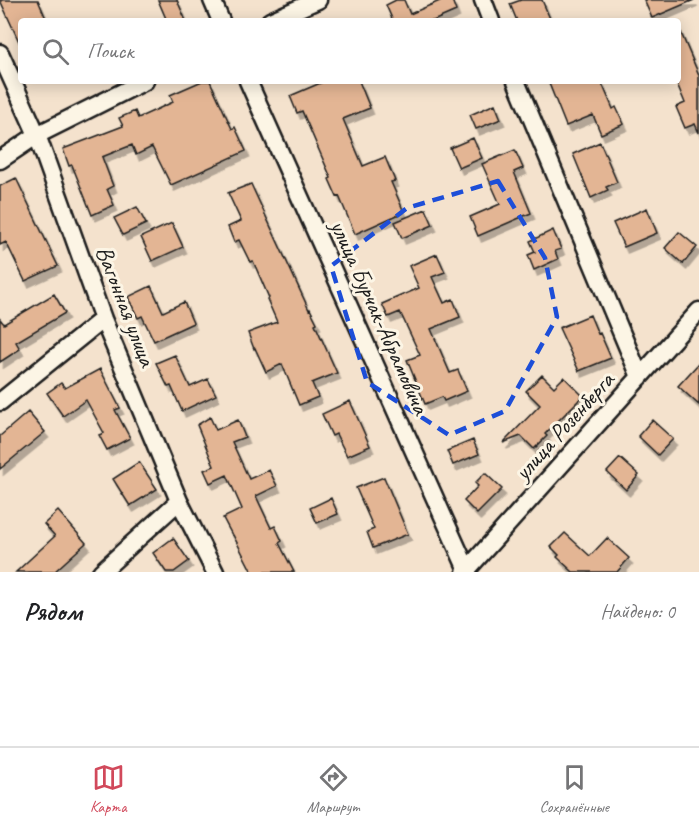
<!DOCTYPE html>
<html lang="ru">
<meta charset="utf-8">
<style>
:root{--surface:#fff;--page:#f2f2f2;--text:#202124;--muted:#757577;--line:#e0e0e0;--accent:#d1495b}
body{margin:0;font-family:Caveat,sans-serif;background:var(--page);color:var(--text)}
.list{margin:0;padding:0;list-style:none}
h2{display:flex;justify-content:space-between;align-items:center;height:78px;margin:0;padding:0 24px;font-size:26px}
h2 small{font-size:20px;font-weight:400;color:var(--muted)}
.icon{flex:none;width:33px;height:33px;fill:none;stroke:currentColor;stroke-width:2;stroke-linecap:round;stroke-linejoin:round}
.map{position:relative;flex:none;width:699px;height:572px;overflow:hidden}
.search{position:absolute;background:var(--surface);box-shadow:0 3px 15px #0003;left:18px;right:18px;top:18px;height:66px;display:flex;align-items:center;gap:15px;box-sizing:border-box;padding:0 21px;border-radius:6px;color:var(--muted);font-size:22px}
.sheet{height:174px;background:var(--surface)}
nav{display:flex;justify-content:space-around;align-items:center;box-sizing:border-box;height:84px;border-top:2px solid var(--line);background:var(--surface);font-size:16px;color:var(--muted)}
nav a{display:grid;justify-items:center;gap:3px}
nav .on{color:var(--accent)}
.map>svg:first-child{display:block}
.building{fill:#e3b594;stroke:#1c1c1c;stroke-width:1.5;filter:url(#shadow)}
.lines{fill:none;stroke-linecap:round;stroke-linejoin:round}
.minor-casing{stroke:#1c1c1c;stroke-width:21}
.minor{stroke:#fcf5e5;stroke-width:16}
.marked{fill:none;stroke:#1d4ed8;stroke-width:4.5;stroke-dasharray:12 8;stroke-linejoin:round}
.labels{text-anchor:middle;dominant-baseline:central;stroke-width:6;stroke-linejoin:round;paint-order:stroke}
.street-label{font-size:24px;fill:#1c1c1c;stroke:#fcf5e5}
</style>
<div class="map">
<svg width="699" height="572" viewBox="0 0 699 572">
<defs>
<filter id="shadow"><feDropShadow dx="3.5" dy="6" stdDeviation="0" flood-color="#0004"/></filter>
</defs>
<rect width="100%" height="100%" fill="#f4e2cd"/>
<filter id="ink" filterUnits="userSpaceOnUse"><feTurbulence type="fractalNoise" baseFrequency=".0167" numOctaves="2"/><feDisplacementMap in="SourceGraphic" scale="12" xChannelSelector="R" yChannelSelector="G"/><feConvolveMatrix kernelMatrix="1 2 1 2 8 2 1 2 1" color-interpolation-filters="sRGB"/></filter>
<g filter="url(#ink)">
<path class="building" d="M0 0H38L47 21H21V46Z
M158 0H177L186 21H167Z
M396 0H404L410 14 442 0H452L456 11 433 21H393L386 5Z
M521 0H542L551 21H517L510 4Z
M644 0H694L652 18Z
M678 26 699 75V133L695 124 685 128 676 107 685 103 678 86Z
M202 81H210L232 129 235 127 246 151 171 185 152 147 136 155 132 145 102 157 113 186 107 189 114 205 92 215 72 165 69 166 63 149 123 126 119 118 135 111 138 118 173 102 170 95Z
M325 81H359L370 108 343 119 363 166 385 157 395 181 391 182 404 212 355 234 339 196 337 197 329 179 331 178 302 111 297 113 290 96Z
M548 81H601L613 109 616 107 624 124 601 134 593 115 566 126Z
M495 104 501 119 476 129 470 115Z
M473 138 482 158 459 168 450 148Z
M600 142 617 182 606 187 608 190 591 198 573 154Z
M515 150 523 168 514 172 531 213 478 236 470 217 500 204 482 164Z
M16 178 58 266 25 281 6 242 0 245V186Z
M251 184 309 310 310 309 317 323 315 324 337 373 312 383 318 397 299 405 282 364 266 372 255 348 254 349 248 333 277 322 267 299 269 298 253 261 250 262 239 240 234 242 228 227 241 221 228 193Z
M137 207 146 224 123 235 114 218Z
M647 208 657 233 624 247 613 223Z
M426 209 433 225 402 238 395 222Z
M172 223 183 247 152 261 141 237Z
M553 230 561 249 555 251 558 259 534 270 528 255 535 252 530 241Z
M679 232 697 247 683 264 665 248Z
M437 254 445 272 432 277 444 303 453 299 460 317 431 329 450 373 458 370 467 391 444 401 442 397 425 404 407 360 420 355 400 312 388 317 382 304 419 288 409 266Z
M151 286 163 312 184 302 193 323 154 341 142 316 138 318 128 297Z
M54 294 65 313 16 342 20 349 0 362V319L4 324Z
M590 315 598 334 600 333 611 358 579 371 559 328Z
M175 355 190 387 208 379 216 395 182 411 171 386 168 387 156 363Z
M699 363V405L678 386Z
M100 369 120 408 115 410 130 438 107 450 99 435 104 433 86 400 63 416 47 393 61 383 65 388Z
M542 375 554 387 564 377 583 396 545 434 547 436 534 449 521 436 503 443 540 405 526 391Z
M350 401 370 446 347 456 336 434 332 436 322 414Z
M28 412 45 432 0 469V436Z
M210 417 216 430 238 420 245 437 232 442 249 479 269 470 277 486 256 496 271 528 275 526 282 541 279 543 294 572H252L233 535H232L223 518 242 509 227 475 210 483 204 470 214 466 197 425Z
M652 420 673 439 658 455 638 436Z
M473 440 479 454 453 465 447 451Z
M620 458 639 475 626 490 607 472Z
M139 462 157 489 130 506 113 479Z
M485 473 502 489 477 514 464 501 478 486 475 483Z
M384 477 408 534 373 548 367 532 374 529 356 488Z
M331 498 338 514 317 523 310 508Z
M58 511 86 543 54 572H16L55 536 44 524Z
M565 533 590 556 607 538 629 558 617 572H573L557 557 559 555 551 547Z
M173 538 189 561 174 572H166L153 553Z"/>
<g class="lines">
<defs>
<path id="minor" d="M212 0 221 21
M483 0 491 21
M270 21 318 0
M0 53 37 135 103 319 179 501 215 572
M248 81 468 572
M516 81 640 377
M0 160 37 135 145 81
M0 402 103 319
M101 572 179 501
M465 572 699 311"/>
</defs>
<use href="#minor" class="minor-casing"/>
<use href="#minor" class="minor"/>
</g>
</g>
<path class="marked" d="M498 181 545 258 557 317 505 411 449 435 367 382 331 266 407 208Z"/>
<g class="labels">
<g class="street-label">
<text transform="translate(126 306) rotate(69)">Вагонная улица</text>
<text transform="translate(380 317) rotate(66)">улица Бурчак-Абрамовича</text>
<text transform="translate(564 426) rotate(-48)">улица Розенберга</text>
</g>
</g>
</svg>
<div class="search"><svg class="icon" aria-label="search" viewBox="0 0 24 24"><circle cx="10" cy="10" r="6"/><path d="M15 15l6 6"/></svg>Поиск</div>
</div>
<section class="sheet">
<h2>Рядом<small>Найдено: 0</small></h2>
<ul class="list">
</ul>
</section>
<nav>
<a class="on"><svg class="icon" aria-label="map" viewBox="0 0 24 24"><path d="M3 6l6-2 6 2 6-2v14l-6 2-6-2-6 2zM9 4v14M15 6v14"/></svg>Карта</a>
<a><svg class="icon" aria-label="directions" viewBox="0 0 24 24"><path d="M12 3l9 9-9 9-9-9zM9 14v-3h6M13 9l2 2-2 2"/></svg>Маршрут</a>
<a><svg class="icon" aria-label="saved" viewBox="0 0 24 24"><path d="M7 4h10v16l-5-4-5 4z"/></svg>Сохранённые</a>
</nav>
